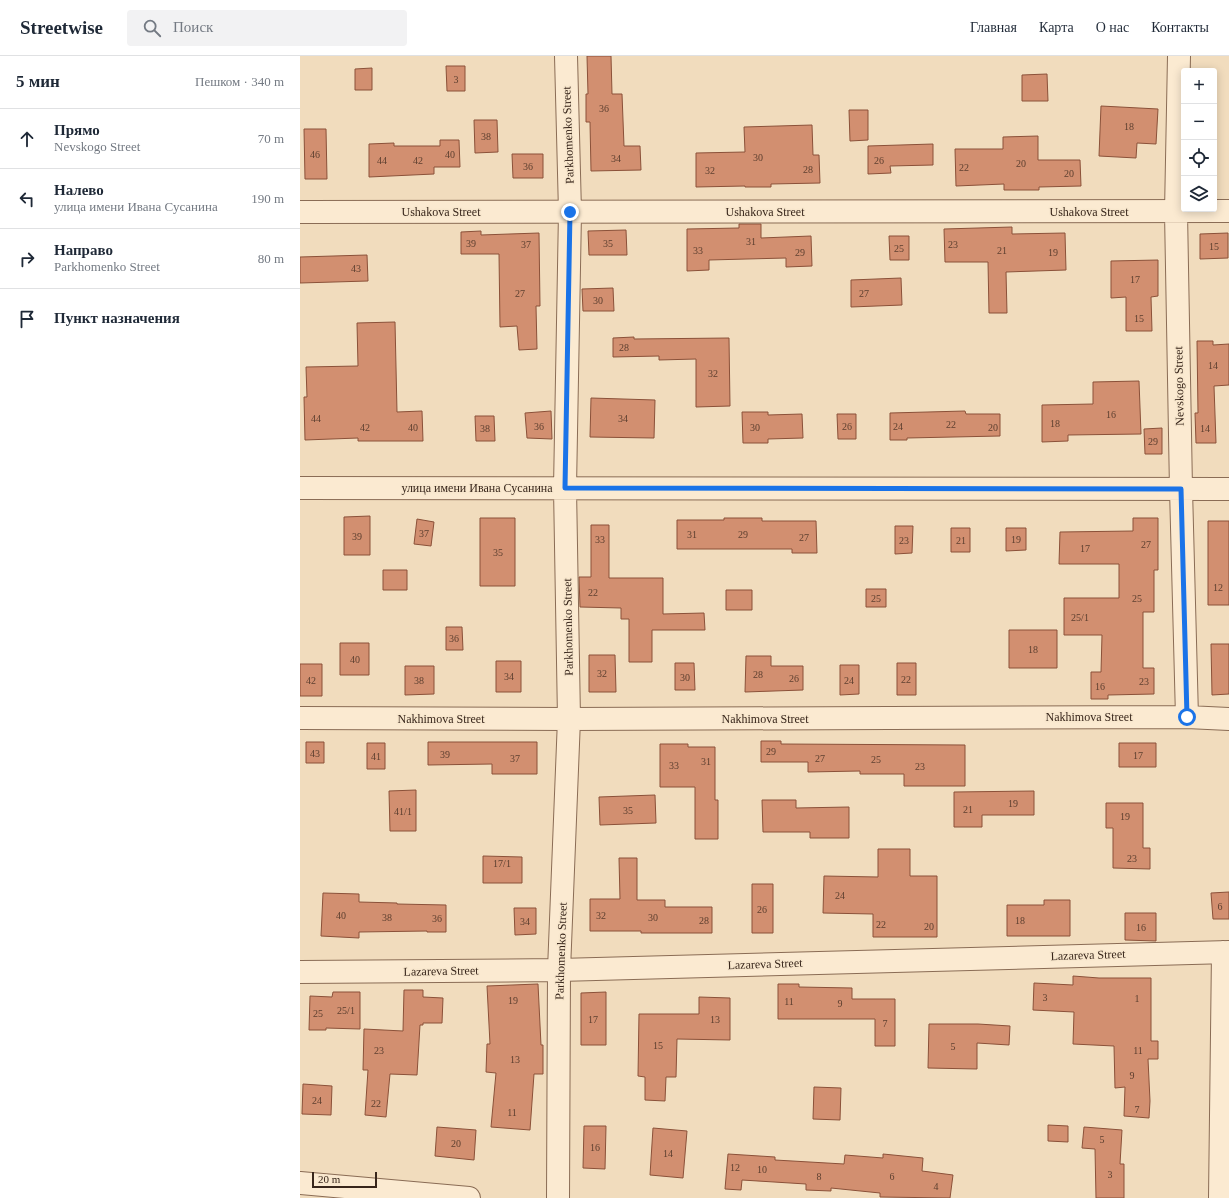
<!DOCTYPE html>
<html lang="ru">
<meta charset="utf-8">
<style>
:root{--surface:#fff;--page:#f2f2f3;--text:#1f2937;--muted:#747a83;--line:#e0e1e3}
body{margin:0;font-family:Georgia,serif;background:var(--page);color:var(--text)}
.controls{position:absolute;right:12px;top:12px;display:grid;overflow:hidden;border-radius:4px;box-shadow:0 2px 10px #0003}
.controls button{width:36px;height:36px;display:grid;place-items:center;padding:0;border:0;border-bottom:1px solid var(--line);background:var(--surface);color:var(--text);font:20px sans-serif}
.scale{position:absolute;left:12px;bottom:10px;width:65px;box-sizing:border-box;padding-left:4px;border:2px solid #38261b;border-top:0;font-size:11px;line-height:14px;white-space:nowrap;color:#38261b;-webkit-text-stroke:3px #f8e7cd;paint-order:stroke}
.stop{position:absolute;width:12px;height:12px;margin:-9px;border:3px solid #1a73e8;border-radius:50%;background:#fff}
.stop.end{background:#1a73e8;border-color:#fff;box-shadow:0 1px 4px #0008}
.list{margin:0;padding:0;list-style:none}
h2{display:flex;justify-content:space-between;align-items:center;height:52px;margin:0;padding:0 16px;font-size:17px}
h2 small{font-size:13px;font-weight:400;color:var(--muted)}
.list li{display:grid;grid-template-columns:26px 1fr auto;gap:12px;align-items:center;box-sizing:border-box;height:60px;padding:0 16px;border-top:1px solid var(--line)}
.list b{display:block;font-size:15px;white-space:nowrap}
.list p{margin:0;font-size:13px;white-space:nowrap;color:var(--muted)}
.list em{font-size:13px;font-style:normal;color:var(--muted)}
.icon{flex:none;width:22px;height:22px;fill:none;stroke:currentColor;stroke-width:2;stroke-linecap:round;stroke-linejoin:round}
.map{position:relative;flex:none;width:929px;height:1142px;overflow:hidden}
header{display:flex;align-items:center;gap:24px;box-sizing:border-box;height:56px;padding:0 20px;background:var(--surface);border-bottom:1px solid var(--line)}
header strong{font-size:19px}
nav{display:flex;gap:22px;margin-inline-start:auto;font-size:14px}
.search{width:280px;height:36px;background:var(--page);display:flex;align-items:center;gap:10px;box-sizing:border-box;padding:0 14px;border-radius:4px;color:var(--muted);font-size:15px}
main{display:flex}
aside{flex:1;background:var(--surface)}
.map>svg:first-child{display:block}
.building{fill:#d28f70;stroke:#8b5139}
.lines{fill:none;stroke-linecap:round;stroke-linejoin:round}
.minor-casing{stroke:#8a6c55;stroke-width:24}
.minor{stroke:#fbead1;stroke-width:22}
.route{stroke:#1a73e8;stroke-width:5}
.labels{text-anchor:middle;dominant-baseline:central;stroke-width:3;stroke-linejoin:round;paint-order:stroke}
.number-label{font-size:10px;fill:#5e4030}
.street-label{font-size:12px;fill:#38261b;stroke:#f8e7cd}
</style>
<header>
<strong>Streetwise</strong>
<div class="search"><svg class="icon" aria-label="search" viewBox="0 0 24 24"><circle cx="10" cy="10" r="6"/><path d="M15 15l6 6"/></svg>Поиск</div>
<nav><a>Главная</a><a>Карта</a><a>О нас</a><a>Контакты</a></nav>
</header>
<main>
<aside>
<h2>5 мин<small>Пешком · 340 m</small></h2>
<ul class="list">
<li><svg class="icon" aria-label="ahead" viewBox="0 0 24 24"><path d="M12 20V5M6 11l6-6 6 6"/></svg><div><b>Прямо</b><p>Nevskogo Street</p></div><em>70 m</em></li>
<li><svg class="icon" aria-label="left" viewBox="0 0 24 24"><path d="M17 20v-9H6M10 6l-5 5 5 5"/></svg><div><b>Налево</b><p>улица имени Ивана Сусанина</p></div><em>190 m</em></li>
<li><svg class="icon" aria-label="right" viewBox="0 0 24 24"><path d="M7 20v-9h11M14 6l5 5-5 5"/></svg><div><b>Направо</b><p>Parkhomenko Street</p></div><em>80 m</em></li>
<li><svg class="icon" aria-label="arrive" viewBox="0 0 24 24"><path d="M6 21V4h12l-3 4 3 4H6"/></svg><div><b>Пункт назначения</b></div></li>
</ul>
</aside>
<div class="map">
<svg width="929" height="1142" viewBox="0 0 929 1142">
<rect width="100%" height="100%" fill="#f1dcbd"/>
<path class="building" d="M287 0H311L312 38H322L324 90H340L341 114 291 115 290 66H286V38H288Z
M146 10H165V35H147Z
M72 12V34H55V13Z
M747 18 748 45H722V19Z
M801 50 858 53 856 88 837 87 836 102 799 100Z
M549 54H568V84L550 85Z
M174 64H197L198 96 175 97Z
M512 69 513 99H519L520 127 471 128V131H445V130L396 131V97L445 96 444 71Z
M4 73H26L27 123H5Z
M738 80V104H780L781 130 739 131V134H704V128L656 130 655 93H703V81Z
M140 84H159L160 111H134V118L69 121V88L94 87V90H140Z
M633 88V109L590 110 591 117 568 118V90Z
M212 98H243V122H213Z
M439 168H461V182L511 180 512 210 486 211V202L409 204V214L387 215V173L439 172Z
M712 171V178L765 177 766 214 706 216 707 257H689L688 206H645L644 173Z
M326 174 327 199H289L288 175Z
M181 175V179L239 177 240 250H236L237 293 219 294 217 270 200 271 199 198H161V176Z
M928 177V202L900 203V178Z
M589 180H609V204H590Z
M67 199 68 225 0 227V201Z
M858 204V240L851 241 852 275H826V241L811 242V205Z
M601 222 602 249 551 251V224Z
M313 232 314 255H283L282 233Z
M95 266 97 356 122 355 123 385H58V382L5 384 4 341H7L6 311 58 310 57 267Z
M334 281V283L429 282 430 350 396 351V303L359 304V300L313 301V282Z
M897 285H913V289L929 288V329L914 330 916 387H896L895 357H898Z
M839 325 841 378 768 379V385L742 386V349L793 348V326Z
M291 342 355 344 354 382 290 381Z
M251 355 252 383 227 382 225 357Z
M665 355 666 358H700V380L607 382V384H590V357Z
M442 356H468V359L502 358 503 382 468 383V387H443Z
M537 358H556V383H538Z
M175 360H194L195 385H176Z
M862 372V398H845L844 373Z
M70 460V499H44V461Z
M180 462H215V530H180Z
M424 462H462V465H516L517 497H492V493H377V464H424Z
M833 462H858V514H854V556H843V612H854V638L808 639V643H791V616H801L802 579H764V542H819V508H759L760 476 833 475Z
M117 463 134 466 131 490 114 488Z
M908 465H929V549H908Z
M291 469H309V522H363V558L404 557 405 574H352V606H329V563H321V552L280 551 279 521H291Z
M595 470H613L612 497 595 498Z
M651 472H670V496H651Z
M706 472H726V494L706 495Z
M83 514H107V534H83Z
M566 533H586V551H566Z
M426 534H452V554H426Z
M146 571H162L163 594H146Z
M709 574H757V612H709Z
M40 587H69V619H40Z
M911 588H929V638L912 639Z
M289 599H315L316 636H289Z
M446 600H471V610H503V634L445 636Z
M196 605H221V636H196Z
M375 607H394L395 634H375Z
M597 607H616V639H597Z
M0 608H22V640H0Z
M540 609H559V638L540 639Z
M105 610H134V638L105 639Z
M461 685H481V688L665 689V730H604V718H560V715L508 716V706H461Z
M6 686H24V707H6Z
M128 686H237V718H192V708L128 709Z
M67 687H85V713H67Z
M819 687H856V711H819Z
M360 688H388V691H415V744H418V783H395V731H360Z
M116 734V775H90L89 735Z
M734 735V759H682V771H654V736Z
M355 739 356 767 300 769 299 741Z
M462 744H496V752L549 751V782H510V776H463Z
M806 747H843V792H850V813L813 812V772H806Z
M578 793H610V820H637V881H573V858L523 857 524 820 578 821Z
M183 800 222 801V827H183Z
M319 802H337V844H365V851H412V877H341V875H290V843H320Z
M452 828H473V877H452Z
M929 836V863H913L911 837Z
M23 837 59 838V846L97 847V848L146 849V876H127V875L59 876V882L21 880Z
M744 844H770V880H707V849H744Z
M214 852H236V878L215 879Z
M825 857H856V885L825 884Z
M773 920 799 922H851V985H858V1003H848L850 1045 849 1062 824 1060 825 1031 815 1032 814 990 773 988 774 956 733 954 734 927 773 929Z
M238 928 241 989H243V1018H234L230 1074 191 1071 196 1017 186 1016 187 988H190L187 930Z
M478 928H499V931L552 932V943H595V990H575V963H478Z
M104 934H123V941L143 942 142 967H123V969H120L117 1019 90 1018 86 1061 65 1059 68 1014H63L64 973 103 975Z
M33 936H60V973L26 972V974H9L10 940 32 941Z
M306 936V989H281V937Z
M399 941 430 942V984L377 983 376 1021H366L365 1045 345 1044V1021L338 1020 339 958H399Z
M629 968H678L710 970 709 989 677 987V1013L628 1012Z
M3 1028 32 1030 31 1059 2 1058Z
M514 1031 541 1032 540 1064 513 1063Z
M748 1069 768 1070V1086L748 1085Z
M284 1070H306L305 1113 283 1112Z
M137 1071 176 1074 174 1104 135 1100Z
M784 1071 822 1074 820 1108H824V1142H796L795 1093 782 1092Z
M353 1072 387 1075 383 1122 350 1119Z
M428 1098 475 1101V1104L544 1108 545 1099 583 1102V1098L623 1102 622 1115 653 1119 650 1142 580 1141V1137L531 1132V1135L506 1134V1128L442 1124 441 1134 425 1133Z"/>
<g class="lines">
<defs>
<path id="minor" d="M879 0 876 156 881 433 887 661
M0 156 929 155
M0 432 929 433
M0 662 269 663 887 661 929 663
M0 916 259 914 929 896
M0 1127 169 1142
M258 1142 259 914 269 663 265 432 270 156 266 0
M920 1142 923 896"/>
</defs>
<use href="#minor" class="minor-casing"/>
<use href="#minor" class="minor"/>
</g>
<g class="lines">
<path class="route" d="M270 156 265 432 881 433 887 661"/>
</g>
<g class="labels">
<g class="number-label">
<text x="156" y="23">3</text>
<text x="304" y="52">36</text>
<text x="829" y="70">18</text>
<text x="186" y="80">38</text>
<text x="15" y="98">46</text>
<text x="150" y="98">40</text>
<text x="458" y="101">30</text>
<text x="316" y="102">34</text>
<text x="82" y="104">44</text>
<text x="118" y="104">42</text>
<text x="579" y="104">26</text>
<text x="721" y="107">20</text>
<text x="228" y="110">36</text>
<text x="664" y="111">22</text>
<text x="508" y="113">28</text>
<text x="410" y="114">32</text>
<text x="769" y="117">20</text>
<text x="451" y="185">31</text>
<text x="171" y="187">39</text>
<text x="308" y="187">35</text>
<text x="226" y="188">37</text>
<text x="653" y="188">23</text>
<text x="914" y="190">15</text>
<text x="599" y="192">25</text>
<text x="398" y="194">33</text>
<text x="702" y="194">21</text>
<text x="500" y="196">29</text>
<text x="753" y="196">19</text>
<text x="56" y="212">43</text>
<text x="835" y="223">17</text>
<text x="220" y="237">27</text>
<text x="564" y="237">27</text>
<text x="298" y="244">30</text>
<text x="839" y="262">15</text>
<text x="324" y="291">28</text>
<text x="913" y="309">14</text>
<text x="413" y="317">32</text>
<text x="811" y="358">16</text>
<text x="16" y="362">44</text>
<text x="323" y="362">34</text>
<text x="755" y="367">18</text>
<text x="651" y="368">22</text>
<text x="239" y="370">36</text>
<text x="547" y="370">26</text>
<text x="598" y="370">24</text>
<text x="65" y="371">42</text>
<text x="113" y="371">40</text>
<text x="455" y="371">30</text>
<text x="693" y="371">20</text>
<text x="185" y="372">38</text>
<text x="905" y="372">14</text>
<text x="853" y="385">29</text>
<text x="124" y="477">37</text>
<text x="392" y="478">31</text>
<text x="443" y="478">29</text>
<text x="57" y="480">39</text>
<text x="504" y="481">27</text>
<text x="300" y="483">33</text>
<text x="716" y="483">19</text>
<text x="604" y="484">23</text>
<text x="661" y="484">21</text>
<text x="846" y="488">27</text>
<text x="785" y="492">17</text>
<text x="198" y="496">35</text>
<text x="918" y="531">12</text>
<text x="293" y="536">22</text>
<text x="576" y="542">25</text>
<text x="837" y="542">25</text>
<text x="780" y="561">25/1</text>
<text x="154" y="582">36</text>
<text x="733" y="593">18</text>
<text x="55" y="603">40</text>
<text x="302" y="617">32</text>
<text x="458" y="618">28</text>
<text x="209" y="620">34</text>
<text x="385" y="621">30</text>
<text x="494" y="622">26</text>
<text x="606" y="623">22</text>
<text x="11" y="624">42</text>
<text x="119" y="624">38</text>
<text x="549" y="624">24</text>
<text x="844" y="625">23</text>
<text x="800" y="630">16</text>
<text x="471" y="695">29</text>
<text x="15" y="697">43</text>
<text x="145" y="698">39</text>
<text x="838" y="699">17</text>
<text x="76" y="700">41</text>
<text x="215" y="702">37</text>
<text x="520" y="702">27</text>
<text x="576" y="703">25</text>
<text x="406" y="705">31</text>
<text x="374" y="709">33</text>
<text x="620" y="710">23</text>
<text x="713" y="747">19</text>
<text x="668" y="753">21</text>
<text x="328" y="754">35</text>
<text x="103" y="755">41/1</text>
<text x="825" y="760">19</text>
<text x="832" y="802">23</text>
<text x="202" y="807">17/1</text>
<text x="540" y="839">24</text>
<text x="920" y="850">6</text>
<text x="462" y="853">26</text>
<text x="41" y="859">40</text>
<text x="301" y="859">32</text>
<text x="87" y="861">38</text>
<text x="353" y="861">30</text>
<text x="137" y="862">36</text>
<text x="404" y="864">28</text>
<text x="720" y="864">18</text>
<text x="225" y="865">34</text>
<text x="581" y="868">22</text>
<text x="629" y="870">20</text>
<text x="841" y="871">16</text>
<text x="745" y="941">3</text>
<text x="837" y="942">1</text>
<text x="213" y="944">19</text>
<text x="489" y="945">11</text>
<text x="540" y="947">9</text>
<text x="46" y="954">25/1</text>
<text x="18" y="957">25</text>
<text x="293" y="963">17</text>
<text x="415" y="963">13</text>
<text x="585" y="967">7</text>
<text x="358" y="989">15</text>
<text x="653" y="990">5</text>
<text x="79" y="994">23</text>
<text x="838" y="994">11</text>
<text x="215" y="1003">13</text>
<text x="832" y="1019">9</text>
<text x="17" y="1044">24</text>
<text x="76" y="1047">22</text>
<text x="837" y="1053">7</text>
<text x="212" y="1056">11</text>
<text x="802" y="1083">5</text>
<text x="156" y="1087">20</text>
<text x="295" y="1091">16</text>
<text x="368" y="1097">14</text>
<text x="435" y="1111">12</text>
<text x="462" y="1113">10</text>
<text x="810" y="1118">3</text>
<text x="519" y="1120">8</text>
<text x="592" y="1120">6</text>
<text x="636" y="1130">4</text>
</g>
<g class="street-label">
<text transform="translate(268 79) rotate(-92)">Parkhomenko Street</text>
<text x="141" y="156">Ushakova Street</text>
<text x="465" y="156">Ushakova Street</text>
<text x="789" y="156">Ushakova Street</text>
<text transform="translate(879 330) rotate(-91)">Nevskogo Street</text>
<text x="177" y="432">улица имени Ивана Сусанина</text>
<text transform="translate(268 571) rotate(-91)">Parkhomenko Street</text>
<text x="789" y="661">Nakhimova Street</text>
<text x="141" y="663">Nakhimova Street</text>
<text x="465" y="663">Nakhimova Street</text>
<text transform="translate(261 895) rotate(-88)">Parkhomenko Street</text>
<text transform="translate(788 899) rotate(-2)">Lazareva Street</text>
<text transform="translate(465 908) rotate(-2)">Lazareva Street</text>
<text transform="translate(141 915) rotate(-1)">Lazareva Street</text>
</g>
</g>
</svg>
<div class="controls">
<button>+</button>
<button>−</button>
<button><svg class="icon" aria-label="locate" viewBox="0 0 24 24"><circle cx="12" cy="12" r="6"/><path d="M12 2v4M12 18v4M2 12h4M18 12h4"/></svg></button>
<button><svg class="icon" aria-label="layers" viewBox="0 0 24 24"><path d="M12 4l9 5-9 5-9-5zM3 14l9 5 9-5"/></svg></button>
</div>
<div class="scale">20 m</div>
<div class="stop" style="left:887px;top:661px"></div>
<div class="stop end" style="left:270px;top:156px"></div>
</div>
</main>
